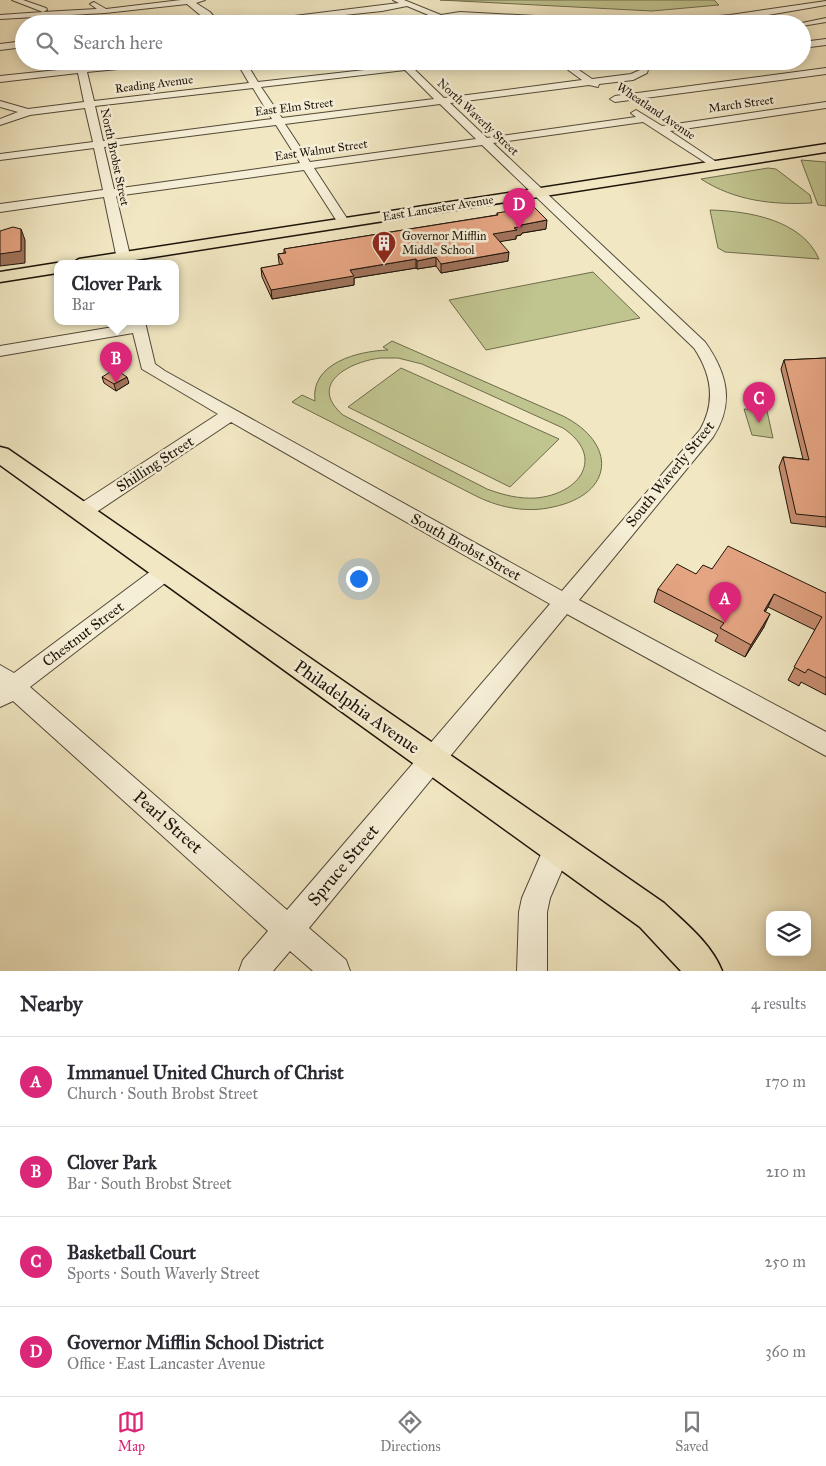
<!DOCTYPE html>
<meta charset="utf-8">
<style>
:root{--surface:#fff;--page:#f2f2f3;--text:#2b2b33;--muted:#7c7c81;--line:#e1e1e2;--accent:#db2777}
body{margin:0;font-family:"IM FELL Great Primer",serif;background:var(--page);color:var(--text)}
.controls{position:absolute;right:15px;bottom:15px;display:grid;overflow:hidden;border-radius:10px;box-shadow:0 2px 12px #0003}
.controls button{width:45px;height:45px;display:grid;place-items:center;padding:0;border:0;border-bottom:1px solid var(--line);background:var(--surface);color:var(--text);font:25px sans-serif}
.you{position:absolute;left:358px;top:578px;width:18px;height:18px;margin:-12px;border:4px solid #fff;border-radius:50%;background:#1a73e8;box-shadow:0 0 0 8px #1a73e833}
.badge{display:grid;place-items:center;width:32px;height:32px;border-radius:50%;background:var(--accent);color:#fff;font-size:16px;font-weight:700}
.pin{position:absolute;translate:-50% -41px;filter:drop-shadow(0 1px 2px #0008)}
.pin::after{content:'';position:absolute;top:26px;width:18px;height:15px;background:inherit;clip-path:polygon(0 0,100% 0,50% 100%)}
.popup{position:absolute;left:54px;top:260px;width:125px;height:65px;box-sizing:border-box;display:grid;place-content:center;border-radius:10px;background:var(--surface);filter:drop-shadow(0 1px 4px #0005);font-size:16px;white-space:nowrap;color:var(--muted)}
.popup b{font-size:19px;color:var(--text)}
.popup::after{content:'';position:absolute;left:50%;top:100%;margin-left:-10px;border:10px solid transparent;border-top-color:var(--surface)}
.list{margin:0;padding:0;list-style:none}
h2{display:flex;justify-content:space-between;align-items:center;height:65px;margin:0;padding:0 20px;font-size:21px}
h2 small{font-size:16px;font-weight:400;color:var(--muted)}
.list li{display:grid;grid-template-columns:32px 1fr auto;gap:15px;align-items:center;box-sizing:border-box;height:90px;padding:0 20px;border-top:1px solid var(--line)}
.list b{display:block;font-size:19px;white-space:nowrap}
.list p{margin:0;font-size:16px;white-space:nowrap;color:var(--muted)}
.list em{font-size:16px;font-style:normal;color:var(--muted)}
.icon{flex:none;width:28px;height:28px;fill:none;stroke:currentColor;stroke-width:2;stroke-linecap:round;stroke-linejoin:round}
.map{position:relative;flex:none;width:826px;height:971px;overflow:hidden}
.search{position:absolute;background:var(--surface);box-shadow:0 2px 12px #0003;left:15px;right:15px;top:15px;height:55px;display:flex;align-items:center;gap:12px;box-sizing:border-box;padding:0 18px;border-radius:28px;color:var(--muted);font-size:19px}
.sheet{height:425px;background:var(--surface)}
nav{display:flex;justify-content:space-around;align-items:center;box-sizing:border-box;height:70px;border-top:1px solid var(--line);background:var(--surface);font-size:14px;color:var(--muted)}
nav a{display:grid;justify-items:center;gap:2px}
nav .on{color:var(--accent)}
.map>svg:first-child{display:block}
.green{fill:#c0c48f;stroke:#6e6c4c;fill-rule:evenodd}
.lines{fill:none;stroke-linecap:round;stroke-linejoin:round}
.minor-casing{stroke:#524938;stroke-width:2}
.major-casing{stroke:#1d140a;stroke-width:3}
.minor{fill:#f6efd7;fill-rule:evenodd}
.major{fill:#f1e7c2;fill-rule:evenodd}
.wall{fill:#c58d70;stroke:#1d140a}
.shaded-wall{fill:#a0735b;stroke:#1d140a}
.building{fill:#e5a482;stroke:#1d140a}
.labels{text-anchor:middle;dominant-baseline:central;stroke-width:5;stroke-linejoin:round;paint-order:stroke}
.far-street-label{font-size:12px;fill:#1d140a;stroke:#f6efd7}
.far-poi-label{font-size:12px;fill:#1d140a;stroke:#f6efd7;text-anchor:start}
.street-label{font-size:15px;fill:#1d140a;stroke:#f6efd7}
.near-street-label{font-size:18px;fill:#1d140a;stroke:#f6efd7}
</style>
<div class="map">
<svg width="826" height="971" viewBox="0 0 826 971">
<rect width="100%" height="100%" fill="#f1e7c2"/>
<filter id="stains"><feTurbulence type="fractalNoise" baseFrequency=".004" numOctaves="4"/><feColorMatrix values="0 0 0 0 .2 0 0 0 0 .09 0 0 0 0 .02 0 0 0 .5 -.17"/></filter>
<radialGradient id="worn" r=".72"><stop offset=".6" stop-color="#630" stop-opacity="0"/><stop offset="1" stop-color="#630" stop-opacity=".3"/></radialGradient>
<path class="green" d="M440 0H714L719 5 652 11Z
M801 160 826 162V206L818 205Z
M768 168 776 169 810 195 812 203C773 205 735 201 701 179Z
M710 210C749 211 802 220 819 259L725 252 718 248Z
M593 272 640 318 486 350 449 300Z
M392 341 563 416C617 443 615 494 553 507 528 513 501 508 478 497L292 402 302 395 315 401C310 363 358 351 388 350L383 347ZM381 358H398L422 364 563 428C606 457 580 494 536 498 519 499 503 495 487 489L343 415C306 383 352 361 381 358Z
M401 368 559 439 510 487 348 407Z
M744 409 767 411 773 438 752 435Z"/>
<g class="lines">
<defs>
<path id="minor" d="M12 0H23L46 8 47 10 43 12 97 9 90 4 94 2 106 9 181 0H205L196 3 210 12 220 24H211L187 4 105 13 0 19V15L43 12Z
M393 0H404L441 15 460 12 592 19 672 20 730 15 826 1V5C780 13 733 22 686 24 610 27 535 20 460 16L450 18 457 22 450 24 407 6 382 11 260 24H230L399 3Z
M826 18V22L802 26V24H797Z
M826 39V45L802 48V42Z
M24 41V47L0 50V44Z
M76 61H84L86 67 141 61H173L169 64 87 72 94 101 249 83 236 61H245L258 82 400 66 396 61H405L409 64 466 61 414 69 444 98 582 80 556 61H566L592 79 631 74 640 70 641 61H677L649 66 647 73 633 80 599 84 598 87 589 85 450 103 487 138 636 117 631 113 636 110 662 126 826 102V108L670 131 718 163 720 165 714 168 643 122 493 143 705 342C727 373 735 403 713 437L579 600 826 732V756L567 614 309 928 346 960 350 971H313L290 951 273 971H239L243 960 268 931 13 701 0 707V665L14 673 159 565 166 563 173 565 176 571 173 577 30 687 287 910 550 604 231 422 89 517 82 519 75 517 72 512 75 507 218 414 142 369 133 333 0 356V346L131 324V322H145L155 364 165 371 562 591 700 430C716 402 712 375 694 348L482 145 314 168 350 223 344 227 340 226 304 170 116 196 132 264H118L104 197 0 212V204L103 190 94 148 0 160V154L93 142 85 108 30 115 0 125V119L18 112 0 107V101L28 109 84 102 78 73 0 82V76L77 68ZM405 70 434 99 282 118 261 87ZM253 88 272 119 103 141 95 106ZM440 104 476 139 310 162 285 124ZM276 125 300 163 114 189 104 147Z
M826 68V74L615 102 610 99 615 96Z
M558 834 568 838 572 847 550 898 547 912V971H517L519 912 522 898 548 838Z"/>
<path id="major" d="M826 144V152L109 264H71L79 259Z
M57 263 62 264H57V273L0 282V272Z
M0 447 8 449 664 903C685 923 711 943 722 971H681L640 927 0 465Z"/>
</defs>
<use href="#minor" class="minor-casing"/>
<use href="#major" class="major-casing"/>
<use href="#minor" class="minor"/>
<use href="#major" class="major"/>
</g>
<path class="wall" d="M497 213 546 229 522 233 521 235 516 236V239L500 241 508 261 441 273 436 266 417 269 416 268 354 278V285L272 299 262 277 261 268 280 265 279 263 278 254 284 253V249L497 215Z
M826 358V527L791 523 779 467 783 457 803 459 781 369 784 360Z
M102 377 129 383 116 391 104 383Z
M712 569 826 593V695L801 682 799 686 788 680 815 630 768 607 765 612 764 627 745 657 715 641 718 635 654 602 658 589 696 574Z"/>
<path class="shaded-wall" d="M547 220 546 229 522 233 521 235 516 236V239L492 243 493 234 521 225Z
M21 229 25 240V263L0 266V254Z
M509 252 508 261 441 273V264Z
M436 257V266L417 269V261Z
M416 259V268L354 278V285L272 299 271 290 350 270Z
M127 377 129 383 116 391 114 384Z
M774 594 768 607 758 624 764 611Z
M770 614 764 627 745 657 751 645Z"/>
<path class="building" d="M534 207 547 220 521 225 522 226 514 228 517 230 493 234 509 252 441 264 436 257 417 261 416 259 350 270 354 276 271 290 261 268 283 264 278 254 286 253 284 249 498 215 497 213Z
M13 227 21 229V251L0 254V231Z
M826 358V517L796 514 783 457 809 460 784 360Z
M115 369 127 377 114 384 102 377Z
M728 546 826 593V678L808 669 805 673 794 667 822 617 774 594 764 611 770 614 751 645 720 628 724 623 658 589 677 564 696 574 703 565 712 569Z"/>
<defs>
<symbol id="building-pin" viewBox="-11 -11 22 30"><path d="M0 17L-7.5 6A9.5 9.5 0 1 1 7.5 6Z" fill="#8f2418" stroke="#f6efd7"/><path d="M-4-6H4V6H1V3H-1V6H-4ZM-2.5-4.3h1.7v1.8h-1.7ZM.8-4.3h1.7v1.8H.8ZM-2.5-1h1.7V.8h-1.7ZM.8-1h1.7V.8H.8Z" fill="#fff"/></symbol>
</defs>
<g fill-rule="evenodd">
<use href="#building-pin" x="370" y="229" width="28" height="38"/>
</g>
<g class="labels">
<g class="far-street-label">
<text transform="translate(154 84) rotate(-7)">Reading Avenue</text>
<text transform="translate(741 104) rotate(-8)">March Street</text>
<text transform="translate(294 107) rotate(-7)">East Elm Street</text>
<text transform="translate(656 111) rotate(34)">Wheatland Avenue</text>
<text transform="translate(478 117) rotate(43)">North Waverly Street</text>
<text transform="translate(321 150) rotate(-8)">East Walnut Street</text>
<text transform="translate(115 157) rotate(78)">North Brobst Street</text>
<text transform="translate(438 208) rotate(-9)">East Lancaster Avenue</text>
</g>
<g class="far-poi-label">
<text x="402" y="236">Governor Mifflin<tspan x="402" dy="14">Middle School</tspan></text>
</g>
<g class="street-label">
<text transform="translate(155 464) rotate(-33)">Shilling Street</text>
<text transform="translate(670 474) rotate(-51)">South Waverly Street</text>
<text transform="translate(466 547) rotate(29)">South Brobst Street</text>
<text transform="translate(83 634) rotate(-37)">Chestnut Street</text>
</g>
<g class="near-street-label">
<text transform="translate(357 707) rotate(35)">Philadelphia Avenue</text>
<text transform="translate(168 822) rotate(41)">Pearl Street</text>
<text transform="translate(343 865) rotate(-50)">Spruce Street</text>
</g>
</g>
<rect width="100%" height="100%" filter="url(#stains)"/>
<rect width="100%" height="100%" fill="url(#worn)"/>
</svg>
<div class="controls">
<button><svg class="icon" aria-label="layers" viewBox="0 0 24 24"><path d="M12 4l9 5-9 5-9-5zM3 14l9 5 9-5"/></svg></button>
</div>
<div class="you"></div>
<div class="pin badge" style="left:725px;top:623px">A</div>
<div class="pin badge" style="left:116px;top:383px">B</div>
<div class="popup"><b>Clover Park</b>Bar</div>
<div class="pin badge" style="left:759px;top:423px">C</div>
<div class="pin badge" style="left:519px;top:229px">D</div>
<div class="search"><svg class="icon" aria-label="search" viewBox="0 0 24 24"><circle cx="10" cy="10" r="6"/><path d="M15 15l6 6"/></svg>Search here</div>
</div>
<section class="sheet">
<h2>Nearby<small>4 results</small></h2>
<ul class="list">
<li><span class="badge">A</span><div><b>Immanuel United Church of Christ</b><p>Church · South Brobst Street</p></div><em>170 m</em></li>
<li><span class="badge">B</span><div><b>Clover Park</b><p>Bar · South Brobst Street</p></div><em>210 m</em></li>
<li><span class="badge">C</span><div><b>Basketball Court</b><p>Sports · South Waverly Street</p></div><em>250 m</em></li>
<li><span class="badge">D</span><div><b>Governor Mifflin School District</b><p>Office · East Lancaster Avenue</p></div><em>360 m</em></li>
</ul>
</section>
<nav>
<a class="on"><svg class="icon" aria-label="map" viewBox="0 0 24 24"><path d="M3 6l6-2 6 2 6-2v14l-6 2-6-2-6 2zM9 4v14M15 6v14"/></svg>Map</a>
<a><svg class="icon" aria-label="directions" viewBox="0 0 24 24"><path d="M12 3l9 9-9 9-9-9zM9 14v-3h6M13 9l2 2-2 2"/></svg>Directions</a>
<a><svg class="icon" aria-label="saved" viewBox="0 0 24 24"><path d="M7 4h10v16l-5-4-5 4z"/></svg>Saved</a>
</nav>
